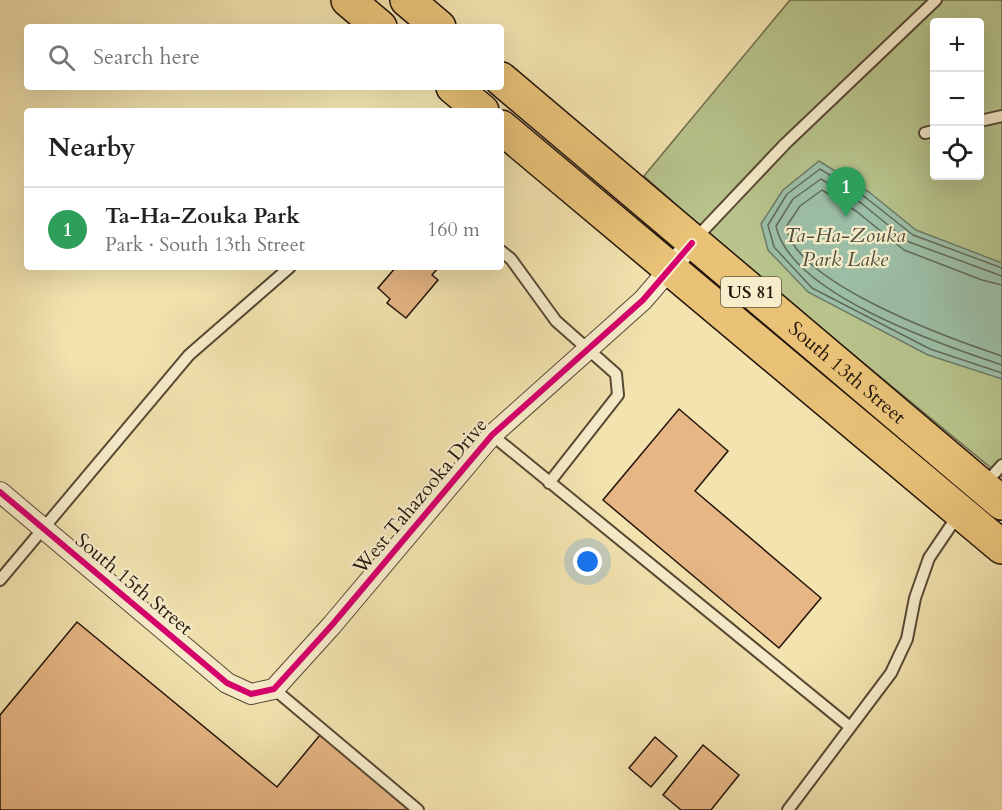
<!DOCTYPE html>
<meta charset="utf-8">
<style>
:root{--surface:#fff;--page:#f6f6f6;--text:#222;--muted:#767676;--line:#e0e0e0;--accent:#8f2418}
body{margin:0;font-family:Cardo,serif;background:var(--page);color:var(--text)}
.controls{position:absolute;right:18px;top:18px;display:grid;overflow:hidden;border-radius:6px;box-shadow:0 6px 24px #0002}
.controls button{width:54px;height:54px;display:grid;place-items:center;padding:0;border:0;border-bottom:2px solid var(--line);background:var(--surface);color:var(--text);font:30px sans-serif}
.you{position:absolute;left:588px;top:562px;width:21px;height:21px;margin:-15px;border:4px solid #fff;border-radius:50%;background:#1a73e8;box-shadow:0 0 0 9px #1a73e833}
.badge{display:grid;place-items:center;width:39px;height:39px;border-radius:50%;background:var(--accent);color:#fff;font-size:20px;font-weight:700}
.pin{position:absolute;translate:-50% -50px;filter:drop-shadow(0 2px 3px #0008)}
.pin::after{content:'';position:absolute;top:32px;width:21px;height:18px;background:inherit;clip-path:polygon(0 0,100% 0,50% 100%)}
.list{margin:0;padding:0;list-style:none}
h2{display:flex;justify-content:space-between;align-items:center;height:78px;margin:0;padding:0 24px;font-size:26px}
h2 small{font-size:20px;font-weight:400;color:var(--muted)}
.list li{display:grid;grid-template-columns:39px 1fr auto;gap:18px;align-items:center;box-sizing:border-box;height:84px;padding:0 24px;border-top:2px solid var(--line)}
.list b{display:block;font-size:22px;white-space:nowrap}
.list p{margin:0;font-size:20px;white-space:nowrap;color:var(--muted)}
.list em{font-size:20px;font-style:normal;color:var(--muted)}
.icon{flex:none;width:33px;height:33px;fill:none;stroke:currentColor;stroke-width:2;stroke-linecap:round;stroke-linejoin:round}
.map{position:relative;flex:none;width:1002px;height:810px;overflow:hidden}
.search{position:absolute;background:var(--surface);box-shadow:0 6px 24px #0002;left:24px;top:24px;width:480px;height:66px;display:flex;align-items:center;gap:15px;box-sizing:border-box;padding:0 21px;border-radius:6px;color:var(--muted);font-size:22px}
.panel{position:absolute;background:var(--surface);box-shadow:0 6px 24px #0002;left:24px;top:108px;width:480px;height:162px;border-radius:6px}
.map>svg:first-child{display:block}
.green{fill:#b8c48c;stroke:#6e6c4c;stroke-width:1.5;fill-rule:evenodd}
.water{fill:#9cbfa7;stroke:#6c7b69;stroke-width:1.5}
.lines{fill:none;stroke-linecap:round;stroke-linejoin:round}
.shore{stroke:#606a59;stroke-width:1.5}
.building{fill:#e6b684;stroke:#24150b;stroke-width:1.5}
.lane-casing{stroke:#584834;stroke-width:14}
.street-casing{stroke:#584834;stroke-width:22}
.highway-casing{stroke:#24150b;stroke-width:36}
.lane{stroke:#f7edcb;stroke-width:10}
.street{stroke:#f7edcb;stroke-width:20}
.highway{stroke:#e9c278;stroke-width:33}
.cycleway-casing{stroke:#f7edcb;stroke-width:10}
.cycleway{stroke:#d6006c;stroke-width:6}
.labels{text-anchor:middle;dominant-baseline:central;stroke-width:4.5;stroke-linejoin:round;paint-order:stroke}
.shield{fill:#f7edcb;stroke:#635645;stroke-width:1.5}
.shield-label{font-size:18px;font-weight:bold;fill:#24150b}
.street-label{font-size:20px;fill:#24150b;stroke:#f7edcb}
.water-label{font-size:21px;font-style:italic;fill:#4e5042;stroke:#f7edcb}
</style>
<div class="map">
<svg width="1002" height="810" viewBox="0 0 1002 810">
<rect width="100%" height="100%" fill="#f2e3af"/>
<filter id="stains"><feTurbulence type="fractalNoise" baseFrequency=".00333" numOctaves="4"/><feColorMatrix values="0 0 0 0 .2 0 0 0 0 .09 0 0 0 0 .02 0 0 0 .5 -.17"/></filter>
<radialGradient id="worn" r=".72"><stop offset=".6" stop-color="#630" stop-opacity="0"/><stop offset="1" stop-color="#630" stop-opacity=".3"/></radialGradient>
<path class="green" d="M790 0H1002V477L737 259 644 176ZM934 22H980V176H934Z"/>
<path class="water" d="M819 161 869 192 916 230 1002 263V379L928 355 808 292 768 250 761 224 783 190Z"/>
<g class="lines">
<path class="shore" d="M1002 268 913 235 865 197 820 169 787 194 768 225 774 247 812 288 930 349 1002 373
M1002 276 909 242 861 203 821 179 793 199 776 226C790 294 942 345 1002 365
M1002 285 982 280 904 250 856 211 822 190 800 206 786 227C796 284 951 339 1002 356"/>
</g>
<path class="building" d="M396 267H439L432 275 438 280 406 318 387 303 390 299 378 288Z
M679 409 728 451 695 491 821 598 779 648 603 500Z
M77 622 277 787 320 735 410 810H0V715Z
M655 737 677 756 651 787 629 768Z
M703 745 739 775 711 810H681L663 795Z"/>
<g class="lines">
<defs>
<path id="lane" d="M980 121 1002 116
M925 133 934 131
M696 238 785 144 936 0
M501 251 511 259 556 321 616 374 618 395 549 483
M492 435 850 727
M984 485 1002 465
M0 580 189 355 290 267
M274 689 418 810
M788 810 891 673 907 639 915 598 929 558 958 515"/>
<path id="street" d="M0 492 227 683 251 694 274 689 332 625 492 435 643 300 692 243"/>
<g id="highway">
<path d="M348 0 380 27"/>
<path d="M407 0 439 27"/>
<path id="s1" d="M501 79 1002 503"/>
<path d="M453 87 482 111"/>
<path d="M501 127 1002 547"/>
</g>
</defs>
<use href="#lane" class="lane-casing"/>
<use href="#street" class="street-casing"/>
<use href="#highway" class="highway-casing"/>
<use href="#lane" class="lane"/>
<use href="#street" class="street"/>
<use href="#highway" class="highway"/>
<defs>
<path id="cycleway" d="M0 492 227 683 251 694 274 689 332 625 492 435 643 300 692 243"/>
</defs>
<use href="#cycleway" class="cycleway-casing"/>
<use href="#cycleway" class="cycleway"/>
</g>
<g class="labels">
<rect class="shield" x="721" y="277" width="60" height="30" rx="4.5"/>
<g class="shield-label">
<text x="751" y="292">US 81</text>
</g>
<g class="street-label">
<text stroke="none"><textPath href="#s1" startOffset="454">South 13th Street</textPath></text>
<text transform="translate(420 496) rotate(-50)">West Tahazooka Drive</text>
<text transform="translate(134 584) rotate(40)">South 15th Street</text>
</g>
<g class="water-label">
<text x="845" y="235">Ta-Ha-Zouka<tspan x="845" dy="24">Park Lake</tspan></text>
</g>
</g>
<rect width="100%" height="100%" filter="url(#stains)"/>
<rect width="100%" height="100%" fill="url(#worn)"/>
</svg>
<div class="controls">
<button>+</button>
<button>−</button>
<button><svg class="icon" aria-label="locate" viewBox="0 0 24 24"><circle cx="12" cy="12" r="6"/><path d="M12 2v4M12 18v4M2 12h4M18 12h4"/></svg></button>
</div>
<div class="you"></div>
<div class="pin badge" style="left:846px;top:217px;background:#2e9e5b">1</div>
<div class="search"><svg class="icon" aria-label="search" viewBox="0 0 24 24"><circle cx="10" cy="10" r="6"/><path d="M15 15l6 6"/></svg>Search here</div>
<section class="panel">
<h2>Nearby<small></small></h2>
<ul class="list">
<li><span class="badge" style="background:#2e9e5b">1</span><div><b>Ta-Ha-Zouka Park</b><p>Park · South 13th Street</p></div><em>160 m</em></li>
</ul>
</section>
</div>
